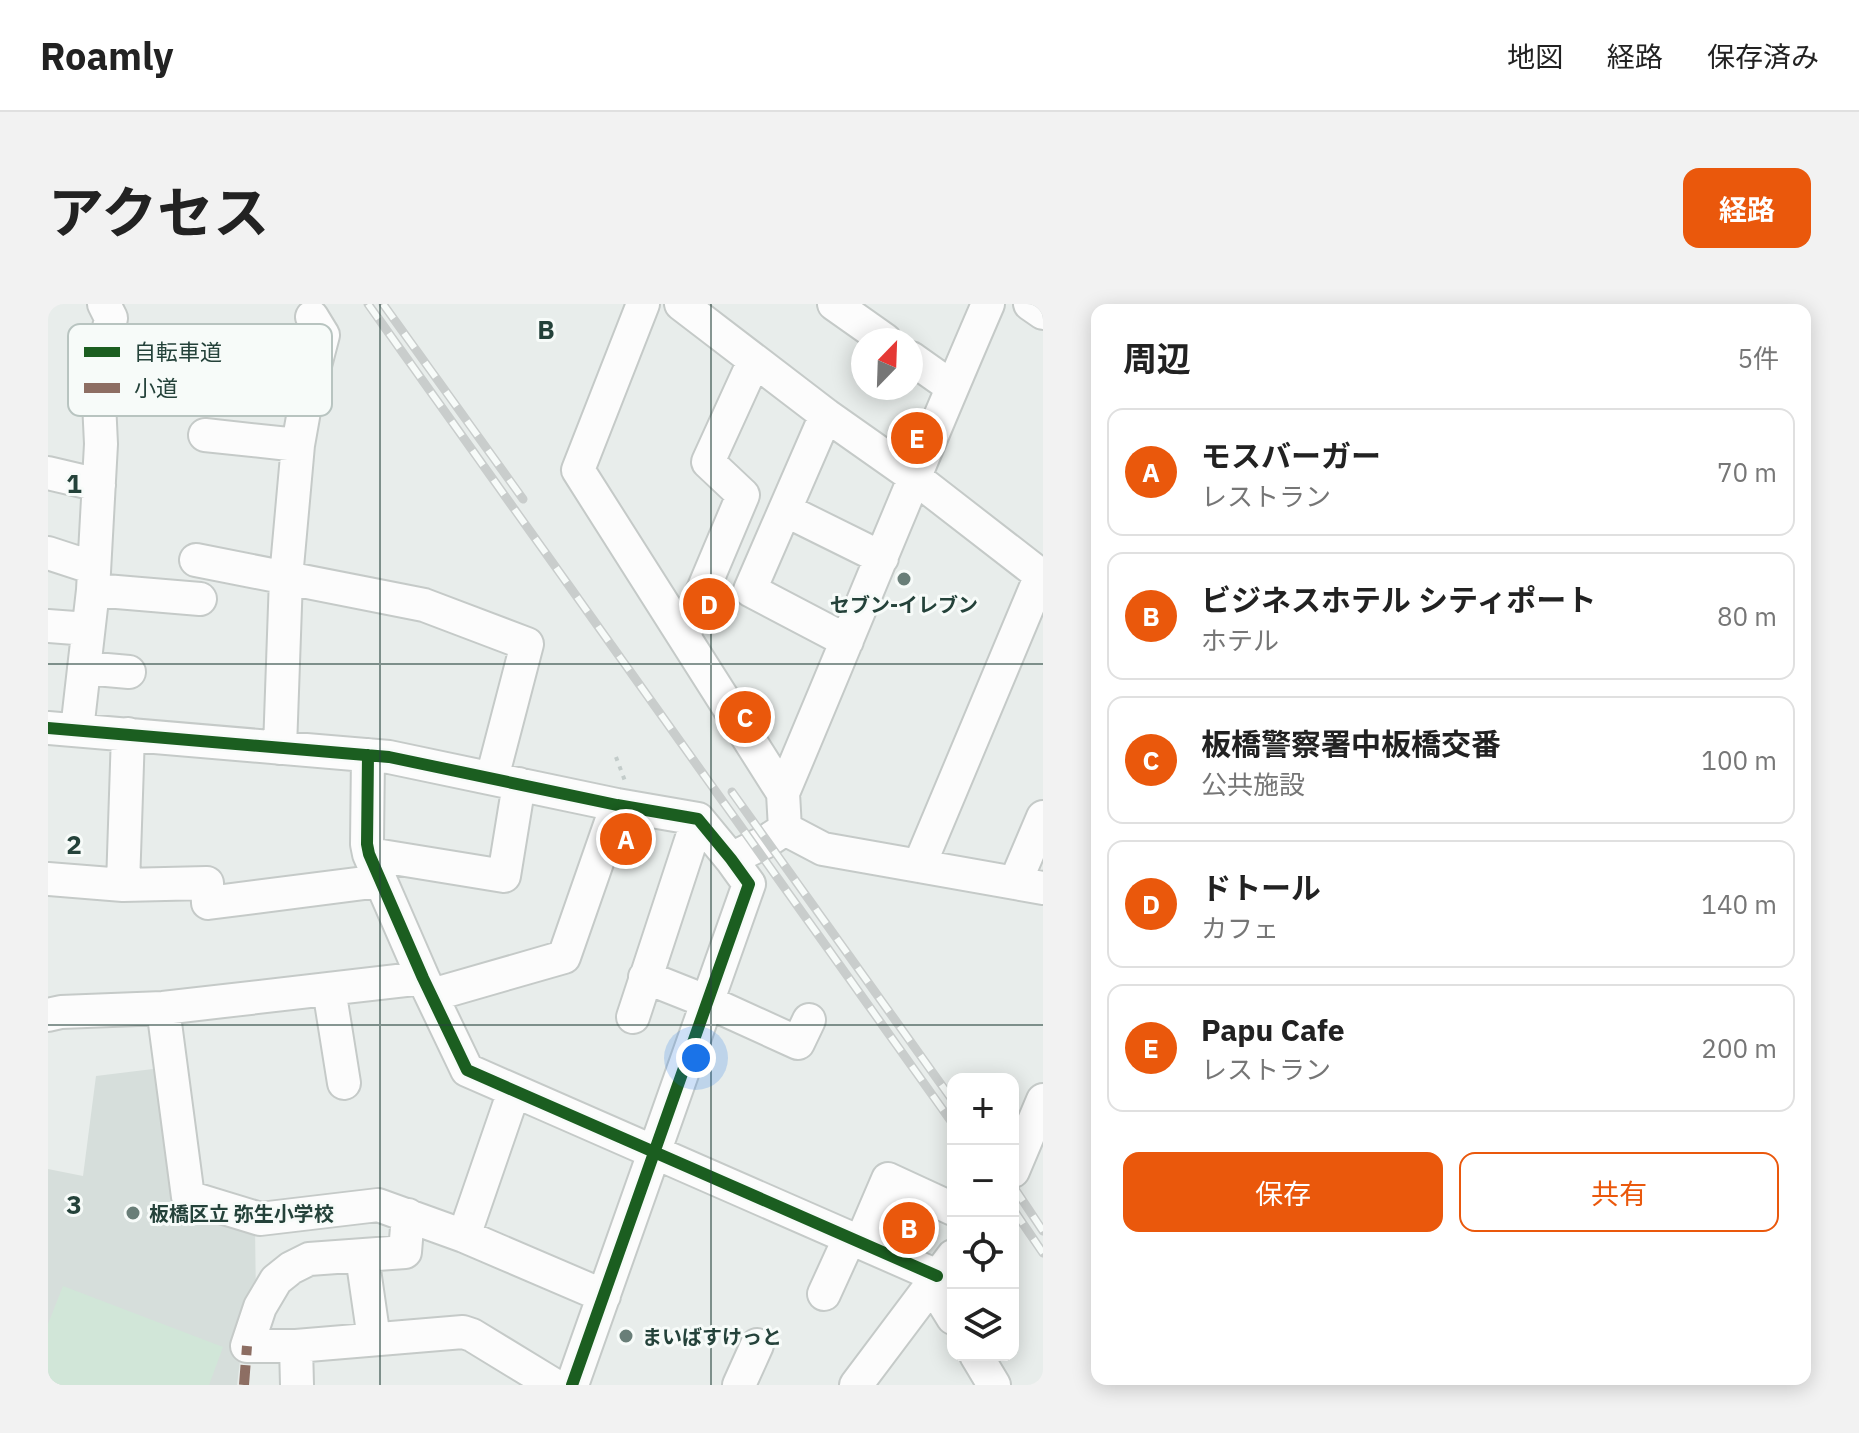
<!DOCTYPE html>
<html lang="ja">
<meta charset="utf-8">
<style>
:root{--surface:#fff;--page:#f2f2f2;--text:#222;--muted:#767676;--line:#e0e0e0;--accent:#ea580c}
body{margin:0;font-family:"IBM Plex Sans","Noto Sans JP",sans-serif;background:var(--page);color:var(--text)}
.controls{position:absolute;right:24px;bottom:24px;display:grid;overflow:hidden;border-radius:16px;box-shadow:0 4px 20px #0003}
.controls button{width:72px;height:72px;display:grid;place-items:center;padding:0;border:0;border-bottom:2px solid var(--line);background:var(--surface);color:var(--text);font:40px sans-serif}
.compass{position:absolute;left:803px;top:24px;width:72px;height:72px;border-radius:50%;background:var(--surface);box-shadow:0 4px 20px #0003;rotate:23deg}
.you{position:absolute;left:648px;top:754px;width:28px;height:28px;margin:-20px;border:6px solid #fff;border-radius:50%;background:#1a73e8;box-shadow:0 0 0 12px #1a73e833}
.badge{display:grid;place-items:center;width:52px;height:52px;border-radius:50%;background:var(--accent);color:#fff;font-size:26px;font-weight:700}
.pin{position:absolute;translate:-50% -50%;border:4px solid #fff;box-shadow:0 2px 8px #0006}
.list{margin:0;padding:0;list-style:none}
h2{display:flex;justify-content:space-between;align-items:center;height:104px;margin:0;padding:0 32px;font-size:34px}
h2 small{font-size:26px;font-weight:400;color:var(--muted)}
.list li{display:grid;grid-template-columns:52px 1fr auto;gap:24px;align-items:center;box-sizing:border-box;height:128px;margin:0 16px 16px;padding:0 16px;border:2px solid var(--line);border-radius:16px}
.list b{display:block;font-size:30px;white-space:nowrap}
.list p{margin:0;font-size:26px;white-space:nowrap;color:var(--muted)}
.list em{font-size:26px;font-style:normal;color:var(--muted)}
.actions{display:flex;gap:16px;padding:24px 32px}
.actions a{flex:1;padding:18px 0;border:2px solid var(--accent);border-radius:16px;text-align:center;font-size:28px;color:var(--accent)}
.actions .main{background:var(--accent);color:#fff}
.icon{flex:none;width:44px;height:44px;fill:none;stroke:currentColor;stroke-width:2;stroke-linecap:round;stroke-linejoin:round}
.map{position:relative;flex:none;width:995px;height:1081px;overflow:hidden;border-radius:16px}
header{display:flex;align-items:center;gap:48px;box-sizing:border-box;height:112px;padding:0 40px;background:var(--surface);border-bottom:2px solid var(--line)}
header strong{font-size:38px}
nav{display:flex;gap:44px;margin-inline-start:auto;font-size:28px}
.intro{display:flex;align-items:center;justify-content:space-between;box-sizing:border-box;height:192px;padding:0 48px}
h1{margin:0;font-size:56px}
.button{padding:20px 36px;border-radius:16px;background:var(--accent);color:#fff;font-size:28px;font-weight:700}
main{display:flex;gap:48px;padding:0 48px}
aside{flex:1;background:var(--surface);border-radius:16px;box-shadow:0 4px 20px #0003}
.map>svg:first-child{display:block}
.built{fill:#d6dedb}
.green{fill:#d1e6d8}
.lines{fill:none;stroke-linecap:round;stroke-linejoin:round}
.minor-casing{stroke:#c5cac8;stroke-width:36}
.path{stroke:#c3ccca;stroke-width:4;stroke-dasharray:4 6;stroke-linecap:butt}
.minor{stroke:#fcfcfc;stroke-width:32}
.rail-casing{stroke:#c9cdcc;stroke-width:9}
.rail{stroke:#f7fbf9;stroke-width:6;stroke-dasharray:18;stroke-linecap:butt}
.quiet{stroke:#8d6e63;stroke-width:10;stroke-dasharray:20 10;stroke-linecap:butt}
.cycleway-casing{stroke:#f7fbf9;stroke-width:17}
.cycleway{stroke:#1b5e20;stroke-width:12}
.grid{fill:none;stroke:#24423a;stroke-width:2;stroke-opacity:0.55}
.poi-dot{fill:#697e78;stroke:#f7fbf9;stroke-width:3}
.labels{text-anchor:middle;dominant-baseline:central;stroke-width:6;stroke-linejoin:round;paint-order:stroke}
.poi-label{font-size:20px;font-weight:bold;fill:#24423a;stroke:#f7fbf9;text-anchor:start}
.key{fill:#f7fbf9;stroke:#b8c4c0;stroke-width:2}
.key-label{font-size:22px;fill:#24423a}
.grid-label{font-size:26px;text-anchor:middle;font-weight:bold;fill:#24423a;stroke:#f7fbf9;stroke-width:6;stroke-linejoin:round;paint-order:stroke}
</style>
<header>
<strong>Roamly</strong>
<nav><a>地図</a><a>経路</a><a>保存済み</a></nav>
</header>
<div class="intro"><h1>アクセス</h1><a class="button">経路</a></div>
<main>
<div class="map">
<svg width="995" height="1081" viewBox="0 0 995 1081">
<rect width="100%" height="100%" fill="#e8edeb"/>
<path class="built" d="M113 764 132 896 207 923 208 997 193 1049 189 1081H0V865L35 872 48 772Z"/>
<path class="green" d="M15 982 175 1043 161 1081H0V1020Z"/>
<g class="lines">
<defs>
<path id="minor" d="M595 0 530 166 735 489 737 525
M633 0 778 111 866 173 995 273
M786 0 837 36
M982 0 995 9
M863 54 904 83
M778 111 702 286 799 337
M157 131 250 141
M0 169 51 181
M737 206 834 254
M0 249 46 264
M148 256 376 301 479 340 444 474
M45 286 152 295
M0 322 40 325
M636 331 695 191 660 158 706 57
M36 364 81 368
M0 424 341 453 569 501 650 515 683 555 701 580 524 1081
M29 426 45 286 53 140 50 77 63 14 56 0
M232 444 238 274 250 141 258 96 275 31 264 13
M320 451 319 540 321 550 375 674 419 766 889 972
M735 489C804 326 870 162 940 0
M737 525 775 545 995 584
M321 550 456 572 471 480
M683 555 719 537 737 525
M871 562 993 271
M0 575 75 581 159 579 160 599 332 577
M967 579 995 513
M75 581 80 430
M597 673 660 698 750 739 761 716
M281 685 296 779
M384 691 516 653 569 501
M115 704 140 893 212 915 330 901 416 932 556 992
M0 711 13 708 115 704 375 674
M585 713 650 515
M965 867 995 796
M360 911 357 948 261 955 243 964 228 976 212 1003 199 1042H248L415 1028 424 1031 506 1081
M416 932 466 787
M813 938 840 875 905 905
M314 952 326 1035
M884 980 905 1014
M776 990 802 933
M248 1042 249 1081
M928 1051 946 1081
M691 1081 709 1041
M808 1081 905 952"/>
</defs>
<use href="#minor" class="minor-casing"/>
<path class="path" d="M568 453 577 477"/>
<use href="#minor" class="minor"/>
<defs>
<path id="rail" d="M320 0 905 820
M335 0 475 195
M684 488 905 797
M965 882 995 927
M965 905 995 949"/>
</defs>
<use href="#rail" class="rail-casing"/>
<use href="#rail" class="rail"/>
<path class="quiet" d="M196 1081 199 1042"/>
<defs>
<path id="cycleway" d="M0 424 341 453 569 501 650 515 683 555 701 580 524 1081
M320 451 319 540 321 550 375 674 419 766 889 972"/>
</defs>
<use href="#cycleway" class="cycleway-casing"/>
<use href="#cycleway" class="cycleway"/>
</g>
<path class="grid" d="M332 0V1081M663 0V1081M0 360H995M0 721H995"/>
<g class="poi-dot">
<circle cx="856" cy="275" r="8"/>
<circle cx="85" cy="909" r="8"/>
<circle cx="578" cy="1032" r="8"/>
</g>
<g class="labels">
<g class="poi-label">
<text x="856" y="300" text-anchor="middle">セブン-イレブン</text>
<text x="101" y="909">板橋区立 弥生小学校</text>
<text x="594" y="1032">まいばすけっと</text>
</g>
</g>
<rect x="20" y="20" width="264" height="92" rx="12" class="key"/>
<rect x="36" y="43" width="36" height="10" fill="#1b5e20"/>
<rect x="36" y="79" width="36" height="10" fill="#8d6e63"/>
<g class="key-label">
<text x="86" y="56">自転車道</text>
<text x="86" y="92">小道</text>
</g>
<g class="grid-label">
<text x="498" y="35">B</text>
<text x="26" y="189">1</text>
<text x="26" y="550">2</text>
<text x="26" y="910">3</text>
</g>
</svg>
<div class="controls">
<button>+</button>
<button>−</button>
<button><svg class="icon" aria-label="locate" viewBox="0 0 24 24"><circle cx="12" cy="12" r="6"/><path d="M12 2v4M12 18v4M2 12h4M18 12h4"/></svg></button>
<button><svg class="icon" aria-label="layers" viewBox="0 0 24 24"><path d="M12 4l9 5-9 5-9-5zM3 14l9 5 9-5"/></svg></button>
</div>
<svg class="compass" viewBox="-18 -18 36 36"><path d="M0-13l5 13h-10z" fill="#e53935"/><path d="M0 13l5-13h-10z" fill="#767676"/></svg>
<div class="you"></div>
<div class="pin badge" style="left:578px;top:535px">A</div>
<div class="pin badge" style="left:861px;top:924px">B</div>
<div class="pin badge" style="left:697px;top:413px">C</div>
<div class="pin badge" style="left:661px;top:300px">D</div>
<div class="pin badge" style="left:869px;top:134px">E</div>
</div>
<aside>
<h2>周辺<small>5件</small></h2>
<ul class="list">
<li><span class="badge">A</span><div><b>モスバーガー</b><p>レストラン</p></div><em>70 m</em></li>
<li><span class="badge">B</span><div><b>ビジネスホテル シティポート</b><p>ホテル</p></div><em>80 m</em></li>
<li><span class="badge">C</span><div><b>板橋警察署中板橋交番</b><p>公共施設</p></div><em>100 m</em></li>
<li><span class="badge">D</span><div><b>ドトール</b><p>カフェ</p></div><em>140 m</em></li>
<li><span class="badge">E</span><div><b>Papu Cafe</b><p>レストラン</p></div><em>200 m</em></li>
</ul>
<div class="actions"><a class="main">保存</a><a>共有</a></div>
</aside>
</main>
